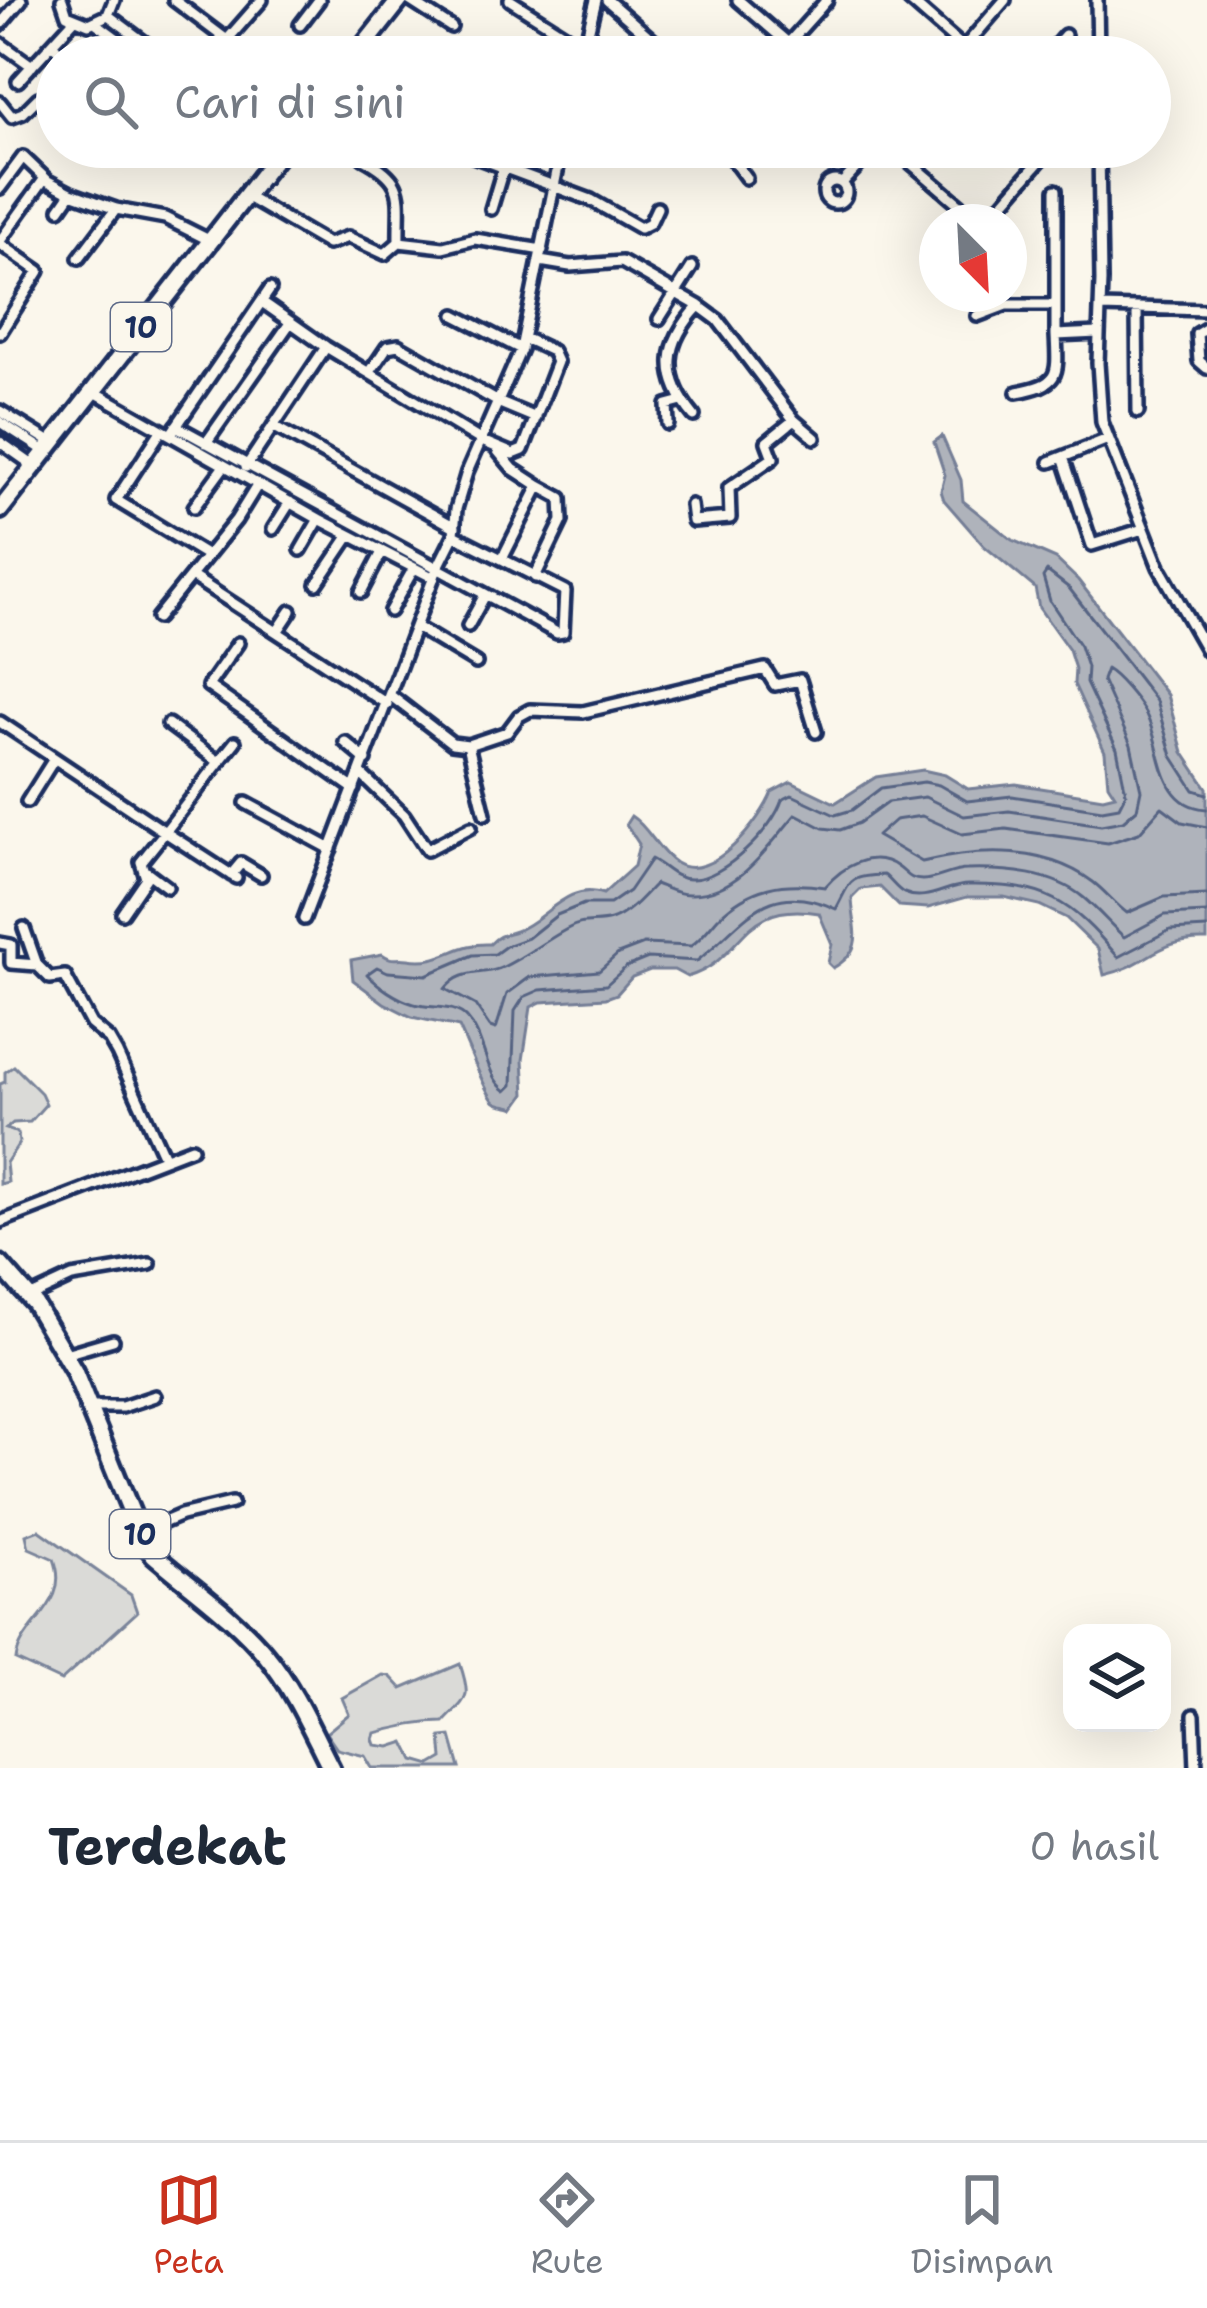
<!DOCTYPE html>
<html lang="id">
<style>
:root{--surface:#fff;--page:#f6f6f7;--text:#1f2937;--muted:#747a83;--line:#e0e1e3;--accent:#c8321e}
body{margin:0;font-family:"Shantell Sans",sans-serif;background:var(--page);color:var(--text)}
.controls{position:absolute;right:36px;bottom:36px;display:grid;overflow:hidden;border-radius:24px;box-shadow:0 12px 48px #0002}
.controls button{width:108px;height:108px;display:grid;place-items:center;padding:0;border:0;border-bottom:3px solid var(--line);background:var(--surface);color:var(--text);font:60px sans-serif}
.compass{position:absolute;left:919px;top:204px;width:108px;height:108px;border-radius:50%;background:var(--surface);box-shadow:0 12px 48px #0002;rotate:156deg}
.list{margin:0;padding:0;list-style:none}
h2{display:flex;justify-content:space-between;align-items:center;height:156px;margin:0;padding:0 48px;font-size:51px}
h2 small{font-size:39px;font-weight:400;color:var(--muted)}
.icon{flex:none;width:66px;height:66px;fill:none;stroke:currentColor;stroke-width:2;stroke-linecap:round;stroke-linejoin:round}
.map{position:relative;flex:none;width:1207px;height:1768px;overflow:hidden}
.search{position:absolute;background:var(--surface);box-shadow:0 12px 48px #0002;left:36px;right:36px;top:36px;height:132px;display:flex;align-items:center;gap:30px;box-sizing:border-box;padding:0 42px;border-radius:66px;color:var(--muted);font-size:45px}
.sheet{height:372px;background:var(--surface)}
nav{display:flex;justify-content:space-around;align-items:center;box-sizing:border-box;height:168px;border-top:3px solid var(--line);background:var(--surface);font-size:33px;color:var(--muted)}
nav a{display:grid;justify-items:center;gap:6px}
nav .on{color:var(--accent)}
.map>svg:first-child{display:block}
.green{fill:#dadad7;stroke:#7a849a;stroke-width:3}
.water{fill:#afb3bb;stroke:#747e96;stroke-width:3}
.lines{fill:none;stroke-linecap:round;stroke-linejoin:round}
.shore{stroke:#566483;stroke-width:3}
.minor-casing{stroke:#1b2f5e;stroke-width:18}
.trunk-casing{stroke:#1b2f5e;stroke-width:24}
.minor{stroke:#fbf7ec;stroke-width:9}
.trunk{stroke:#fbf7ec;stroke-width:15}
.labels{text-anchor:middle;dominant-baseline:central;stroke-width:9;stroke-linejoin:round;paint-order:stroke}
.shield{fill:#fbf7ec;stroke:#5e6b89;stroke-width:3}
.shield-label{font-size:30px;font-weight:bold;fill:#1b2f5e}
</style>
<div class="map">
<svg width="1207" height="1768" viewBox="0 0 1207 1768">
<rect width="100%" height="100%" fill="#fbf7ec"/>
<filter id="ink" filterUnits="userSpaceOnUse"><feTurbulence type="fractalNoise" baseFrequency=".00833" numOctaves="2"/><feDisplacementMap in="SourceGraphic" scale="24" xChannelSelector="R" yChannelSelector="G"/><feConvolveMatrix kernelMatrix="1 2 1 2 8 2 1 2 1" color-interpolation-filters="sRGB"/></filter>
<g filter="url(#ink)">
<path class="green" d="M14 1066 41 1093 46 1104 30 1122 13 1123 6 1129 18 1133 19 1143 6 1163 8 1182 0 1184V1084L5 1082V1072Z
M39 1530 131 1595 137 1612 61 1681 16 1660C20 1623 72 1606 54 1559L29 1548 26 1535Z
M460 1664C472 1700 467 1697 444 1722 419 1722 400 1727 375 1733L373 1739 375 1745 390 1747 405 1742 414 1760 431 1765 443 1758 441 1737 451 1736 460 1768H372L365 1756 337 1749 326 1733 349 1714 342 1698 383 1675 390 1676 402 1689Z"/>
<path class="water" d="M942 436 961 480 963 501 1012 540 1056 559 1078 580 1167 695 1183 752 1207 788V940C1156 938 1148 966 1104 975L1098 949 1066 918 1039 905 1004 897H967L928 908 899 906 880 887 861 889 852 898C853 929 867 949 833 968L828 963 832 944 819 913C738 899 746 960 687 977L674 970H650L632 977 617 994 606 998 541 1002 531 1007 523 1060 525 1094 515 1108C509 1105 501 1106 495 1102 487 1097 466 1041 459 1027L412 1017 384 1003 353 980 351 960 382 954C393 962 395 957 408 959 444 965 455 942 490 944 500 934 504 935 516 931 545 921 567 881 603 894L634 866 639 844 626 824 631 816C649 827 658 852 676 863 711 885 762 819 772 792L791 782 835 803 876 777 923 770 945 775 968 789 1016 784 1103 798 1115 795 1108 784 1105 752 1074 684 1075 669 1069 650 1039 608 1035 588 984 546 944 500 941 491 945 475 934 442Z"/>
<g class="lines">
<path class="shore" d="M1207 794 1194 790 1172 756 1156 701 1069 588 1047 571 1043 577 1050 601 1080 646 1087 667 1086 683 1117 749 1126 793 1119 807 1102 810 1012 796 967 801 939 785 924 782 881 788 852 810 835 815 792 795 782 800C773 829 724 879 692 879 674 880 664 865 651 859L629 891 610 904H584L557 915 528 938 506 946 495 954 473 955 426 975 388 972 377 967 367 974C378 986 397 999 414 1004 430 1009 455 1004 467 1018 486 1039 485 1077 506 1091L512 1085 515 1011 524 997 540 990 606 985 626 967 648 958 697 961C746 922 766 877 836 909 851 882 846 876 884 875 891 880 897 890 904 893 926 903 947 885 968 885 1045 884 1070 900 1118 957L1170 930 1207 928
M1207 809C1155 806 1164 743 1144 711 1136 698 1118 676 1106 669L1102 680 1131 745 1141 790 1137 809 1123 821 1101 825 1009 811 964 816 925 797 888 802 859 823 840 830 823 828 796 814C768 846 740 893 692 894 679 895 666 888 655 884 642 897 629 914 611 920 595 925 583 919 567 929 545 941 526 956 503 967 483 977 462 967 445 989L475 1005 490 1027 496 1029 507 994 530 977 599 971 618 954 644 944 691 946C702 938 709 928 718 918 750 886 783 881 825 887 842 867 872 848 898 867 907 873 909 880 922 880 937 880 951 870 967 870 1006 869 1053 872 1084 898 1098 910 1111 925 1124 937L1165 915 1207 913
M1207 827 1182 822 1162 807 1139 833 1108 843 1006 829 962 834 922 816 895 820 877 836 922 862C977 849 1043 845 1093 882 1105 891 1115 904 1127 913L1164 897 1207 895"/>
<defs>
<path id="minor" d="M62 0 67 15 89 24 108 15 114 0
M174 0 227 40
M409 0 451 27
M510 0 584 47
M607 0 672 57
M738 0 788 43
M909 0 974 57
M1097 0 1098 57
M108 15 164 57
M96 23 142 57
M0 25 21 0
M300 25 319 0
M0 43 32 66
M52 44 65 57
M212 57 262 0
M582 57 596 0
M776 57 827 0
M956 57 1005 0
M995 57H998
M1046 57 1065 35
M18 81 74 20
M0 102 12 117 23 113 38 98H57
M350 147 354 151
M449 147 591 200 640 228 650 223 657 208
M723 147 746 178
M892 147 980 222
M1080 147 1098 164
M1099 147 1101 281 1098 363 1102 422 1159 567 1207 651
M363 158C408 182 398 195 399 242L443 247 475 239 542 250
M824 192a11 11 0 1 1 22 0a11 11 0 1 1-22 0Z
M842 183 876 147
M0 188 23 157 48 181 71 193 116 209 165 218 209 240
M1056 190V335L1098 333
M244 195 328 244 348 237 385 254 399 242
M60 209 71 193
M491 209 503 169
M982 222 990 218 1052 147
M0 241 45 178
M0 244 39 271 0 333
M79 258 116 209
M540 261 570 266 622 262 699 306 718 320 794 420 815 438
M262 302 326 347 482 441 513 454 523 450 557 362 552 351 524 338
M1101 307 1207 310
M1137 309 1138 412
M455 315 521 349
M977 316 1006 305H1054
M659 319 692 267
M1207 328 1197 334 1199 361 1207 368
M370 372 387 347 398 345 500 403 536 418
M93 391 319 519 434 578
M1017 392C1060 384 1058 376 1056 335
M0 411 52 443
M694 416C661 376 664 343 699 306
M0 422 45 451
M668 424 667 405 682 401
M176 426 557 633 563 632 565 591 454 535
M273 426 455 527
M161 431 116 500 206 555
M173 431 270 289
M0 442 34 466
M206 443 290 323
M498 451 513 469 539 486
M1063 457 1092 545 1143 529
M1050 462 1108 439
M246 467 326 347
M691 505 693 521 730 518 729 488 773 458 767 442 794 420
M194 507 224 466
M273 529 290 502
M301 550 319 519
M502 559 539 486 561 498 562 521 535 577
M191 576 387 704
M317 584 350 535
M361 592 382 552
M390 611 414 568
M157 618 236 520 258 484
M468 626 485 595
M416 627 476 663
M277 632 291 611
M238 643 208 686 354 789
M391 696 452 743 468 745 507 732 519 716 530 710 583 712 765 669 775 685 800 680 816 732
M0 722 165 832 219 762 168 724
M345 742 366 760
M468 745 485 814
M219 762 235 742
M361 774 404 815 427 850 471 827
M27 802 54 759
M246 803 331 849
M147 872 167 887
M231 875 241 863 261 875
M122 913 146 878 141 862 165 832 236 878
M304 919 437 569 454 535 456 509 467 472 521 349 562 147
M24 928 37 965 50 978 65 976 91 1024 109 1039 117 1053 164 1157
M0 943 11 945V963L37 965
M0 1222 192 1148
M29 1297 72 1277 150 1264
M65 1354 113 1340
M91 1407H122L155 1396
M139 1533 181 1515 232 1503
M1194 1715 1196 1768"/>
<path id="trunk" d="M355 57 400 0
M0 510 284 147
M0 1264 34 1303 74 1371 143 1541 154 1555C191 1587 235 1617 266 1655 294 1689 311 1729 331 1768"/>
</defs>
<use href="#minor" class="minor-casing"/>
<use href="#trunk" class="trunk-casing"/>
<use href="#minor" class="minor"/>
<use href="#trunk" class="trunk"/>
</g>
</g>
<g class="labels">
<g class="shield">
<rect x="111" y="303" width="60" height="48" rx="9"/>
<rect x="110" y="1510" width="60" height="48" rx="9"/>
</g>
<g class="shield-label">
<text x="141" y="327">10</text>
<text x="140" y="1534">10</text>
</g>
</g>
</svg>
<div class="controls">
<button><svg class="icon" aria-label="layers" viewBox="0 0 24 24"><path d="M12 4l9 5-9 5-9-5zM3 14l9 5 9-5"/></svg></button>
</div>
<svg class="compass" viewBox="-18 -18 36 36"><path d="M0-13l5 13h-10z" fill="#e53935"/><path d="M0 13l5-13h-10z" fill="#747a83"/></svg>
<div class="search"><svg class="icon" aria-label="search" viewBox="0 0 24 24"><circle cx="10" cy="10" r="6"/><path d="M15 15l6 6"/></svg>Cari di sini</div>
</div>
<section class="sheet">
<h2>Terdekat<small>0 hasil</small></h2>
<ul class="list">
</ul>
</section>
<nav>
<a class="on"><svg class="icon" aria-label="map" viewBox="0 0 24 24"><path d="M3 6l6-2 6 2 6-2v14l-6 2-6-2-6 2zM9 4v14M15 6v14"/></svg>Peta</a>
<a><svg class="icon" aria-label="directions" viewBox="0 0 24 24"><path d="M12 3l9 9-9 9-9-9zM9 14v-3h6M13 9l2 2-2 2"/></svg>Rute</a>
<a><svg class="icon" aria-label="saved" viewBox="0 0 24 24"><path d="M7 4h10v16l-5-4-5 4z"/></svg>Disimpan</a>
</nav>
